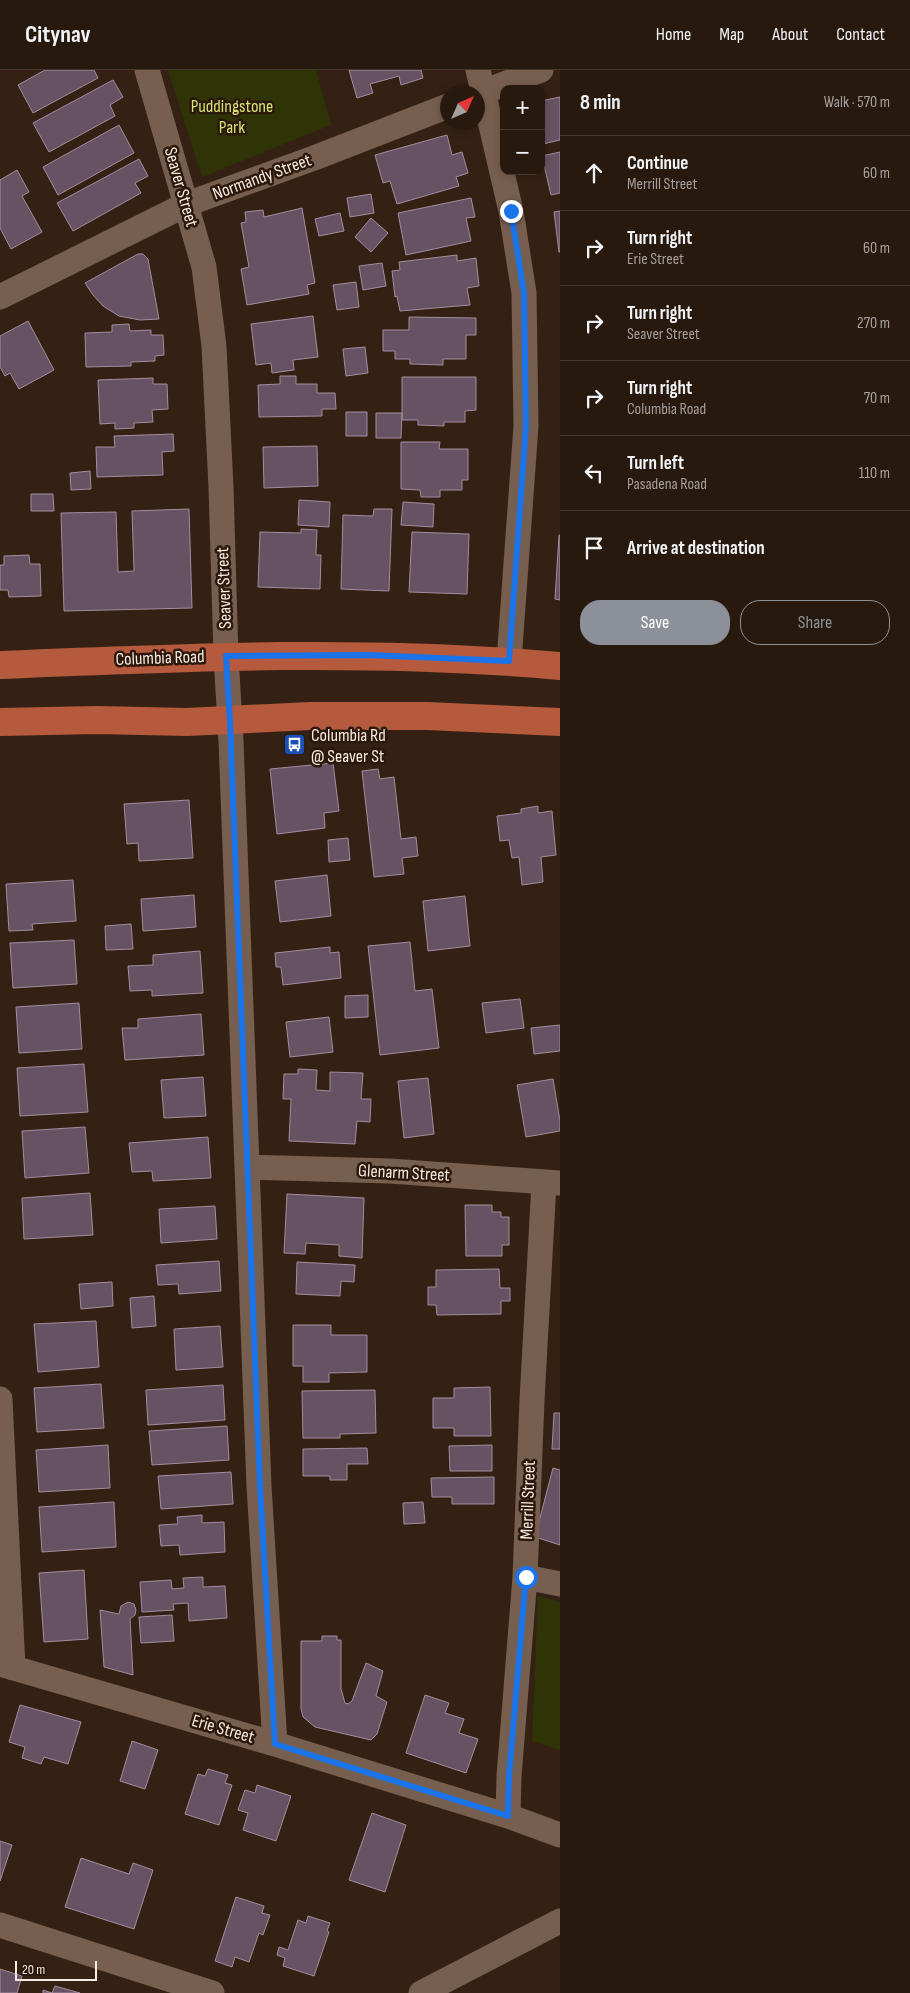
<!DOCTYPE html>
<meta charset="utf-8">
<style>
:root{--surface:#28190e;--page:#302217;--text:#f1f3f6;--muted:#a5a09e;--line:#44382e;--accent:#8c9099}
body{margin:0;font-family:"Sofia Sans Condensed",sans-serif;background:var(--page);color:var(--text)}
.controls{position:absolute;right:15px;top:15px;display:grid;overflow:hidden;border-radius:10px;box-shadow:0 2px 8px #0003}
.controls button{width:45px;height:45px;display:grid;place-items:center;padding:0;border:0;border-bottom:1px solid var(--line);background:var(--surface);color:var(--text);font:25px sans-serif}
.compass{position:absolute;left:440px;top:15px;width:45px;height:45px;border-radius:50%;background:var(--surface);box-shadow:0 2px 8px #0003;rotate:45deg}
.scale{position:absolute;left:15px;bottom:12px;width:82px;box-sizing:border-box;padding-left:5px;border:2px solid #f8eae1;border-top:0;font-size:14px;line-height:18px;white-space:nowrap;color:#f8eae1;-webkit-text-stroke:4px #2b180a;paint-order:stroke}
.stop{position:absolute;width:15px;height:15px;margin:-11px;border:4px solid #1a73e8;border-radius:50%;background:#fff}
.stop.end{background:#1a73e8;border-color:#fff;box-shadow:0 1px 5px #0008}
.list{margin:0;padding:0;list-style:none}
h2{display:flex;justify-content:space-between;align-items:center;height:65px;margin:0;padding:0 20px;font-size:21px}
h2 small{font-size:16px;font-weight:400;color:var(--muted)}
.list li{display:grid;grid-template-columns:32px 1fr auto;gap:15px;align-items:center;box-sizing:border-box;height:75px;padding:0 20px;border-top:1px solid var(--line)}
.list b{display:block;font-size:19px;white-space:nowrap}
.list p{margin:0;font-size:16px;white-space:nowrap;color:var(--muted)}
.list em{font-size:16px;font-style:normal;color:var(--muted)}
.actions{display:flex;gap:10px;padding:15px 20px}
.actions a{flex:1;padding:11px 0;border:1px solid var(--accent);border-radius:20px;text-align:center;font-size:18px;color:var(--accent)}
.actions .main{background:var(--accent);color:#fff}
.icon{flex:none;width:28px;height:28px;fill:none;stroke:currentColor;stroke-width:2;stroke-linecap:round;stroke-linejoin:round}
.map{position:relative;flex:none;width:560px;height:1923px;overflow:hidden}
header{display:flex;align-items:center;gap:30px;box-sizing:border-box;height:70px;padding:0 25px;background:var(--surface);border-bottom:1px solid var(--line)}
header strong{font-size:24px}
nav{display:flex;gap:28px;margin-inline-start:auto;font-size:18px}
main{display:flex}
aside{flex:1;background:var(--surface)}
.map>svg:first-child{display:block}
.green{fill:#2f3407}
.building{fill:#675263;stroke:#a38c9f}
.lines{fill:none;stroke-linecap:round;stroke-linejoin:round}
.minor{stroke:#775f4f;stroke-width:25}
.primary{stroke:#b65a3e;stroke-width:28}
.route{stroke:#1a73e8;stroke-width:6}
.labels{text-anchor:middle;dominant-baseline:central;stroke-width:5;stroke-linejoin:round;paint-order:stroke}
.park-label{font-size:18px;fill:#d3e372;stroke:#2b180a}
.street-label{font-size:18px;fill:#f8eae1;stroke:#2b180a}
.poi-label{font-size:18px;fill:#f8eae1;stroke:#2b180a;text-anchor:start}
</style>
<header>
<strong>Citynav</strong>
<nav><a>Home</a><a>Map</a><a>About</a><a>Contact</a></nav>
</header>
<main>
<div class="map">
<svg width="560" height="1923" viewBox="0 0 560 1923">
<rect width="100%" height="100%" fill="#352113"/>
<path class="green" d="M168 0H316L331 55 202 107Z
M538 1526 560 1532V1680L532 1671Z"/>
<path class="building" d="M45 0H94L98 8 33 43 18 15Z
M349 0H421L423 8 401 15 399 6 370 14 373 23 357 28Z
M113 10 123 27 110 35 115 46 49 82 33 53Z
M560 27V70L543 74 541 31Z
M119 55 134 83 58 125 43 97Z
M447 65 452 85 462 82 468 103 456 107 459 116 397 134 390 111 383 113 375 85Z
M560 82V123L551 125 542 86Z
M139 89 148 106 135 113 141 123 73 161 57 133Z
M17 100 29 122 22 126 42 162 11 179 0 158V110Z
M371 124 374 143 350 147 347 128Z
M471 128 475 147 466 148 471 171 406 185 398 143Z
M302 138 315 213 307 215 309 224 247 235 241 199 249 197 241 153 246 152 245 142 263 140 264 147Z
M560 141V182H559L554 142Z
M340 143 344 161 319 166 315 149Z
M371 148 388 163 371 182 355 167Z
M138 184H143L148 189 159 249 140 250 119 246 103 236 93 225 85 213Z
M457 185V191L476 188 479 216 467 218 470 235 400 241 397 226 395 227 392 201 400 200 399 192Z
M382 193 386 216 363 220 359 196Z
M356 212 359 237 337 240 333 215Z
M313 246 318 287 293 290 294 300 272 303 271 293 256 295 251 254Z
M409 247 476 248V265H466V289H443V295L410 294V289H395V281H383V260H409Z
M28 251 54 300 19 319 10 303 5 306 0 297V266Z
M129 254 130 261 151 260V265H163L164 285 155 286V291L131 292V296L86 297 85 263 112 262V255Z
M365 277 368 303 346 306 343 279Z
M280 306H296V314H317V323H335L336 339H322V346L259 347 258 315 280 314Z
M402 307H476V340L465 341V352H444V356L418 355V350H402Z
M153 308V314H167L168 339 152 340 153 352 134 353V358L115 359V353L100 354 98 310Z
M346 342H367V366H346Z
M376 343H402L401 368H376Z
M173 364 174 381 162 382 163 405 97 407 96 377H115L114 366Z
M401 372H440L439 379H468V410H462V420H440V427H421L420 420 401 419Z
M317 376 318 416 264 418 263 377Z
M90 401 91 419 71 420 70 403Z
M31 424H53L54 441H31Z
M299 430 330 432 329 457 298 455Z
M403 432 434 434 433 457 401 455Z
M189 439 192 538 64 541 61 443 116 442 118 502 134 501 132 441Z
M374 439H392L389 521 341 519 343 445 373 446Z
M301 459 317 460 316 485H321L320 519 258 517 260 462 301 463Z
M412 462 469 464 467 524 409 522Z
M559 465H560V530L555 529Z
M29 485 30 494H40L41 526 9 527 8 520H0V495H4V486Z
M333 693 339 741 324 743 325 758 277 764 270 699Z
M378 699 380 709 394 707 401 769 416 767 418 786 402 788 404 804 374 807 362 701Z
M189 730 193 788 139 791 138 773 127 774 124 734Z
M538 736V743L552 741 556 785 541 787 543 812 522 815 519 787 512 788 509 770 500 771 497 746 521 743V739Z
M348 768 350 790 329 792 328 770Z
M327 805 331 846 280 852 275 811Z
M73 810 76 851 32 854 33 860 9 861 6 814Z
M194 825 196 857 143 861 141 829Z
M465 826 470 876 428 881 423 831Z
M131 854 133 879 106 880 105 856Z
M74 870 77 914 13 918 10 873Z
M410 872 415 921 432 919 439 978 380 985 368 876Z
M330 877V883L339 882 341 908 283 915 281 897H276L275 883Z
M200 881 203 923 152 926V920L130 921 128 896 153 895V885Z
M368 925V947L345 948V926Z
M520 929 524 958 486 963 482 933Z
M79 933 82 979 19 983 16 937Z
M201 944 204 985 125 990 122 958H138V949Z
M329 947 333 982 290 987 286 952Z
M560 955V981L534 984 531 958Z
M84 994 88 1042 20 1046 17 998Z
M298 999 317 1000 316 1020 330 1021V1002L363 1003 361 1029H371L370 1052 357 1051 355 1074 289 1071 291 1029H283L284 1004H298Z
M203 1007 206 1046 164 1048 161 1010Z
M428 1008 434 1064 404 1068 398 1011Z
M553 1009 560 1051V1061L526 1067 517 1015Z
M85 1057 89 1103 25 1108 22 1061Z
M208 1067 211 1108 153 1111 152 1101 132 1102 129 1073Z
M90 1123 93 1165 24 1169 22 1128Z
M287 1124 364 1128 362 1188 339 1186V1175L306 1173 305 1184 284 1183Z
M465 1135H492V1142H501V1147H509V1175H502V1186H466Z
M215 1136 217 1169 161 1173 159 1139Z
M219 1191 221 1221 179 1224 178 1214 158 1215 156 1195Z
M297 1192 355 1195 354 1212 341 1211 340 1226 296 1224Z
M499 1199 500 1218H510V1231H501V1244L437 1245 436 1235H428V1217H436V1200Z
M112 1212 113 1236 81 1239 79 1214Z
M154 1226 156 1256 132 1258 130 1228Z
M96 1251 99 1297 38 1302 34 1254Z
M293 1255H331V1265H367V1302L329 1303V1312H303V1296H293Z
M220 1256 223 1297 176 1300 174 1259Z
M101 1314 104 1358 37 1362 34 1318Z
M223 1315 225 1350 148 1355 146 1320Z
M490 1317 491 1366H454V1358H433V1328H454V1318Z
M375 1320 376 1363 340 1364V1368H303L302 1321Z
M554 1343H560V1379H552Z
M227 1356 229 1390 152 1395 149 1361Z
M108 1375 110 1418 39 1422 36 1380Z
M492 1375V1401H450L449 1376Z
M367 1378 368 1394H347V1410H330V1406H303V1379Z
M553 1398 560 1400V1475L535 1467Z
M231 1402 233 1434 161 1439 158 1406Z
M494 1407V1434H452V1427H432L431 1408Z
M114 1432 116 1477 42 1482 39 1437Z
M423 1432 425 1453 404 1454 403 1433Z
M202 1445V1453L224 1452 225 1482 180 1485 179 1475 161 1476 159 1455 178 1454 177 1447Z
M84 1500 88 1569 44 1572 39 1503Z
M203 1507V1517L225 1516 227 1548 189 1551 188 1533 173 1534 174 1540 142 1542 140 1512 171 1510 172 1519 184 1518 183 1508Z
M128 1532 134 1534 136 1540 135 1545 130 1549 133 1605 104 1597 100 1540 119 1544 121 1536Z
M172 1545 174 1571 141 1573 139 1547Z
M322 1566H337V1570H341V1619L345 1633 348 1634 352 1631 366 1593 383 1601 376 1626 387 1632 377 1664 371 1670 315 1657 303 1647 301 1639V1571H322Z
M425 1625 449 1633 445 1643 464 1649 459 1663 478 1669 466 1703 406 1683Z
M20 1635 81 1652 68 1694 44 1687 41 1694 22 1688 25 1677 9 1672Z
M132 1671 158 1680 145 1719 120 1711Z
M208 1699 228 1705 225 1713 232 1715 219 1755 185 1744 198 1704 205 1706Z
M257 1715 291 1726 276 1771 243 1760 248 1743 238 1740 245 1720 255 1723Z
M372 1743 406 1755 385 1822 349 1810Z
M0 1771 12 1775 0 1811Z
M81 1788 129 1804 133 1793 153 1800 134 1859 65 1837Z
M236 1827 264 1836 262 1843 270 1845 263 1865 259 1863 249 1892 235 1887 232 1897 215 1891Z
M308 1846 330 1853 327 1861 329 1862 314 1906 283 1896 285 1888 277 1885 279 1877 288 1880 298 1850 306 1853Z
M0 1899 22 1906 17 1923H0Z
M55 1916 80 1923H43V1920L52 1923Z"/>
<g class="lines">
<path class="minor" d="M147 0 204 197 214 276 221 417 226 586 231 671 259 1416 275 1674
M478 0 511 141 524 223 526 356 509 591
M478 24 541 0
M0 227 187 134 314 88 448 36
M248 1097 390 1101 560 1113
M0 1329 13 1598
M525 1507 560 1514
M0 1594 275 1674 508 1746 560 1765
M508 1746 509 1706 525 1507 532 1330 544 1113
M0 1855 212 1923
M421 1923 560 1851"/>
<path class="primary" d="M0 595C187 587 373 579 560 596
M0 652 97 650 187 652 310 646H427L560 652"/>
</g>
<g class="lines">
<path class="route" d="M511 141 524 223 526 356 509 591 369 585 226 586 230 651 260 1416 275 1674 508 1746 509 1706 526 1507"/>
</g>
<defs>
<symbol id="bus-square" viewBox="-11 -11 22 22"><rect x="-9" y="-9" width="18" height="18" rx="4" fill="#1a4fb4" stroke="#2b180a"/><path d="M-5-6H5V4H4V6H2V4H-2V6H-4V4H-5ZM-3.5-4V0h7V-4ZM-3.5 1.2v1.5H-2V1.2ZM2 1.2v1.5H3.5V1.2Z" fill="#fff"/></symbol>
</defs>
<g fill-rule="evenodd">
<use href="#bus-square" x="282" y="662" width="25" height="25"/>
</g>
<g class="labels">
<g class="park-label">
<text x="232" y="36">Puddingstone<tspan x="232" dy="21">Park</tspan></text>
</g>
<g class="street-label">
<text transform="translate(262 107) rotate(-20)">Normandy Street</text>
<text transform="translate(181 117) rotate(74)">Seaver Street</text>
<text transform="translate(224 518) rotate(-92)">Seaver Street</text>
<text transform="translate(160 588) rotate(-2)">Columbia Road</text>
<text transform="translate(404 1103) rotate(3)">Glenarm Street</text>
<text transform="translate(528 1430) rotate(-88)">Merrill Street</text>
<text transform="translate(223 1659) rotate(16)">Erie Street</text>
</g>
<g class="poi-label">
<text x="311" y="665">Columbia Rd<tspan x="311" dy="21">@ Seaver St</tspan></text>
</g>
</g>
</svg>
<div class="controls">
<button>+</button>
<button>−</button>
</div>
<svg class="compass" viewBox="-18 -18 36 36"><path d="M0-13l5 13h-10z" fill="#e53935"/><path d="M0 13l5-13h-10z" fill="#a5a09e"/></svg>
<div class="scale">20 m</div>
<div class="stop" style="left:526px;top:1507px"></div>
<div class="stop end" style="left:511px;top:141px"></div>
</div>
<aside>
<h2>8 min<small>Walk · 570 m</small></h2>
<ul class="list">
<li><svg class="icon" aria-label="ahead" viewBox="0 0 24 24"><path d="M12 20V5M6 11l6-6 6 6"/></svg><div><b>Continue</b><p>Merrill Street</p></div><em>60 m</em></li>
<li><svg class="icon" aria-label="right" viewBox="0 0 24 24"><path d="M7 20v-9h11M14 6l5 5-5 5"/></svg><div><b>Turn right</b><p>Erie Street</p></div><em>60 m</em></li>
<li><svg class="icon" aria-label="right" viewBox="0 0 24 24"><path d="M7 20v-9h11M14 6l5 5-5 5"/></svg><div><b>Turn right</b><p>Seaver Street</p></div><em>270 m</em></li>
<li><svg class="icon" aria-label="right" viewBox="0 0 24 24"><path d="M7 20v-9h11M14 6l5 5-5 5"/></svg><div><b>Turn right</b><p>Columbia Road</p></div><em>70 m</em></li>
<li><svg class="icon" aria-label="left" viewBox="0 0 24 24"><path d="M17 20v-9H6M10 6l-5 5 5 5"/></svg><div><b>Turn left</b><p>Pasadena Road</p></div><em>110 m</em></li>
<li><svg class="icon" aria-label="arrive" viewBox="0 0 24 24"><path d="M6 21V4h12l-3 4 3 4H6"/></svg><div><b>Arrive at destination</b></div></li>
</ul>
<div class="actions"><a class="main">Save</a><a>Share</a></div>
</aside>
</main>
